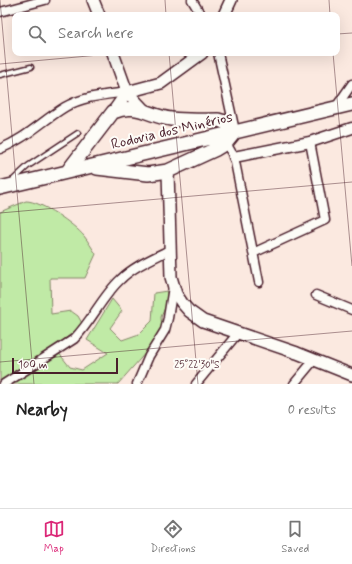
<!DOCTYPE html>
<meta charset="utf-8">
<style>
:root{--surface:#fff;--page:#f6f6f6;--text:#222;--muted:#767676;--line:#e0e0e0;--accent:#db2777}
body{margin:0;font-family:Mynerve,sans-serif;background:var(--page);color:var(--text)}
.scale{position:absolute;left:12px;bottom:10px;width:106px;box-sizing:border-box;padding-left:4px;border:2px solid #4a1f2b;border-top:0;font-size:11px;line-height:14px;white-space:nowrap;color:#4a1f2b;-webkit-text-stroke:3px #fdfcf7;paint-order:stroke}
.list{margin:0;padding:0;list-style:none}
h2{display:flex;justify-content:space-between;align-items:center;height:52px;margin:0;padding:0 16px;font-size:17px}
h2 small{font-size:13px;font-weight:400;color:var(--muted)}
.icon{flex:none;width:22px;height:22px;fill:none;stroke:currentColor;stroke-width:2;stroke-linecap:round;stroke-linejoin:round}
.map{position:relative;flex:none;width:352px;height:384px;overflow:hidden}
.search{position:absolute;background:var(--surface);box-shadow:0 4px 16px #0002;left:12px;right:12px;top:12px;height:44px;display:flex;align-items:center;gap:10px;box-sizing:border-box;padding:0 14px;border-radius:8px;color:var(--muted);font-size:15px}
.sheet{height:124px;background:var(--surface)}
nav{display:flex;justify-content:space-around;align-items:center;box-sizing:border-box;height:56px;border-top:1px solid var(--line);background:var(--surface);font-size:11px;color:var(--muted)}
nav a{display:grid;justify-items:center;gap:2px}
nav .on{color:var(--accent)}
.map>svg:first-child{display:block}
.green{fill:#c0eaa6;stroke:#858468}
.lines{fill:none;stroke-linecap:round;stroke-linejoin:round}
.service-casing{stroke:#4a1f2b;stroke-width:7}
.minor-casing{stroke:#4a1f2b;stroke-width:11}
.tertiary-casing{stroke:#4a1f2b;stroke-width:13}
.secondary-casing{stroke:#4a1f2b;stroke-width:14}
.primary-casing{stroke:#4a1f2b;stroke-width:16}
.service{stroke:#fdfcf7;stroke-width:4}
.minor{stroke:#fdfcf7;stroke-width:8}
.tertiary{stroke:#fdfcf7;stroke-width:10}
.secondary{stroke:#fdfcf7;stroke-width:11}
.primary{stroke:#fdfcf7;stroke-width:13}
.ticks{fill:none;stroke:#4a1f2b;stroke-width:1;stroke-opacity:0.45}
.labels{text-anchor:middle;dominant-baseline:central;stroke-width:4;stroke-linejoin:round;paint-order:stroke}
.street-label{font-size:15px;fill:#4a1f2b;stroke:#fdfcf7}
.ticks-label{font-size:10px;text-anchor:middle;fill:#4a1f2b;stroke:#fdfcf7;stroke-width:4;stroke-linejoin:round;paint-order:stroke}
</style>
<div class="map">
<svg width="352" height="384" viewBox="0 0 352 384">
<rect width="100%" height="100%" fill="#fbe9e0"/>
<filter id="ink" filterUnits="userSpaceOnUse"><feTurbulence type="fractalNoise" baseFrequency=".025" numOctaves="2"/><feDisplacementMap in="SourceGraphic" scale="8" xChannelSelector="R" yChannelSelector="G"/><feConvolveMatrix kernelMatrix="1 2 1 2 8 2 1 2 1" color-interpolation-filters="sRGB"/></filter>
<g filter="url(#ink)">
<path class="green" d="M26 201C41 201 74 224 84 236 88 241 92 248 96 254L85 278H50L51 314 71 311 78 316 83 325 54 347 70 367 82 370 108 353 87 340 112 299 122 311 110 328 122 340 139 334 152 321 154 293 167 291V303L161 317 162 329 155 342 118 384H0V212Z"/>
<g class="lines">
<defs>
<path id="service" d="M0 75 31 67
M13 180 28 166 78 133"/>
<path id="minor" d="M192 0 201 15
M0 12 45 0
M218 53 235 131
M336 107 352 84
M226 143 234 157 259 282
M0 149C25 139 42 121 65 107 84 96 106 95 127 92
M253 253 325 220 310 142
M316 295 352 310
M4 384 74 339C92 321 102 296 121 279 134 266 154 258 171 249
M137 384 149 356 165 330 168 318 173 287
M196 384 238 333
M294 384 314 360"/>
<path id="tertiary" d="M234 157 310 142 352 128"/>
<path id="secondary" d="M93 0 99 15
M224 15 231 0
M113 53 127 92 145 111
M127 92 161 83 202 53
M113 112 127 92
M168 171 171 277 176 294 182 303 189 311 203 321 297 353 352 375"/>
<path id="primary" d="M97 168 148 174 168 171 216 149 226 143 235 132
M67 172 113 112C137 102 148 116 171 119 186 121 202 120 218 120L225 122 235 132
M0 188 352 104"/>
</defs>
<use href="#service" class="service-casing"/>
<use href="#minor" class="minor-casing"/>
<use href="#tertiary" class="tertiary-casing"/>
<use href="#secondary" class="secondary-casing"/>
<use href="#primary" class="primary-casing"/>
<use href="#service" class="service"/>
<use href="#minor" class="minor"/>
<use href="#tertiary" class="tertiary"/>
<use href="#secondary" class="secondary"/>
<use href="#primary" class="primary"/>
</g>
</g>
<path class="ticks" d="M0 0 34 384M165 0 166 15M329 0 330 15M337 34 352 33M169 53 198 384M333 53 352 266M0 64 121 53M0 213 352 182M0 362 352 331"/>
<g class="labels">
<g class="street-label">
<text transform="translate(172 131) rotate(-13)">Rodovia dos Minérios</text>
</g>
</g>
<g class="ticks-label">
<text x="197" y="368">25°22'30"S</text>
</g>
</svg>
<div class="scale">100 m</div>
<div class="search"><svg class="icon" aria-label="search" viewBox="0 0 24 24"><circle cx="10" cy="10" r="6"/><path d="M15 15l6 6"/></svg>Search here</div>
</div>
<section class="sheet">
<h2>Nearby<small>0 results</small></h2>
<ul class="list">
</ul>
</section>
<nav>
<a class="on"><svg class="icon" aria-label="map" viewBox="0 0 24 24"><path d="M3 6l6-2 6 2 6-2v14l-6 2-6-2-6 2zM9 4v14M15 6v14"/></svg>Map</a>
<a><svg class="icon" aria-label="directions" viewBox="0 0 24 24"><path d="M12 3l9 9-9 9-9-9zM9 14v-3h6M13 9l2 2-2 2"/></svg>Directions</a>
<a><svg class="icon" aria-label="saved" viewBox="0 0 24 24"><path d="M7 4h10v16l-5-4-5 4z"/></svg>Saved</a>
</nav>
